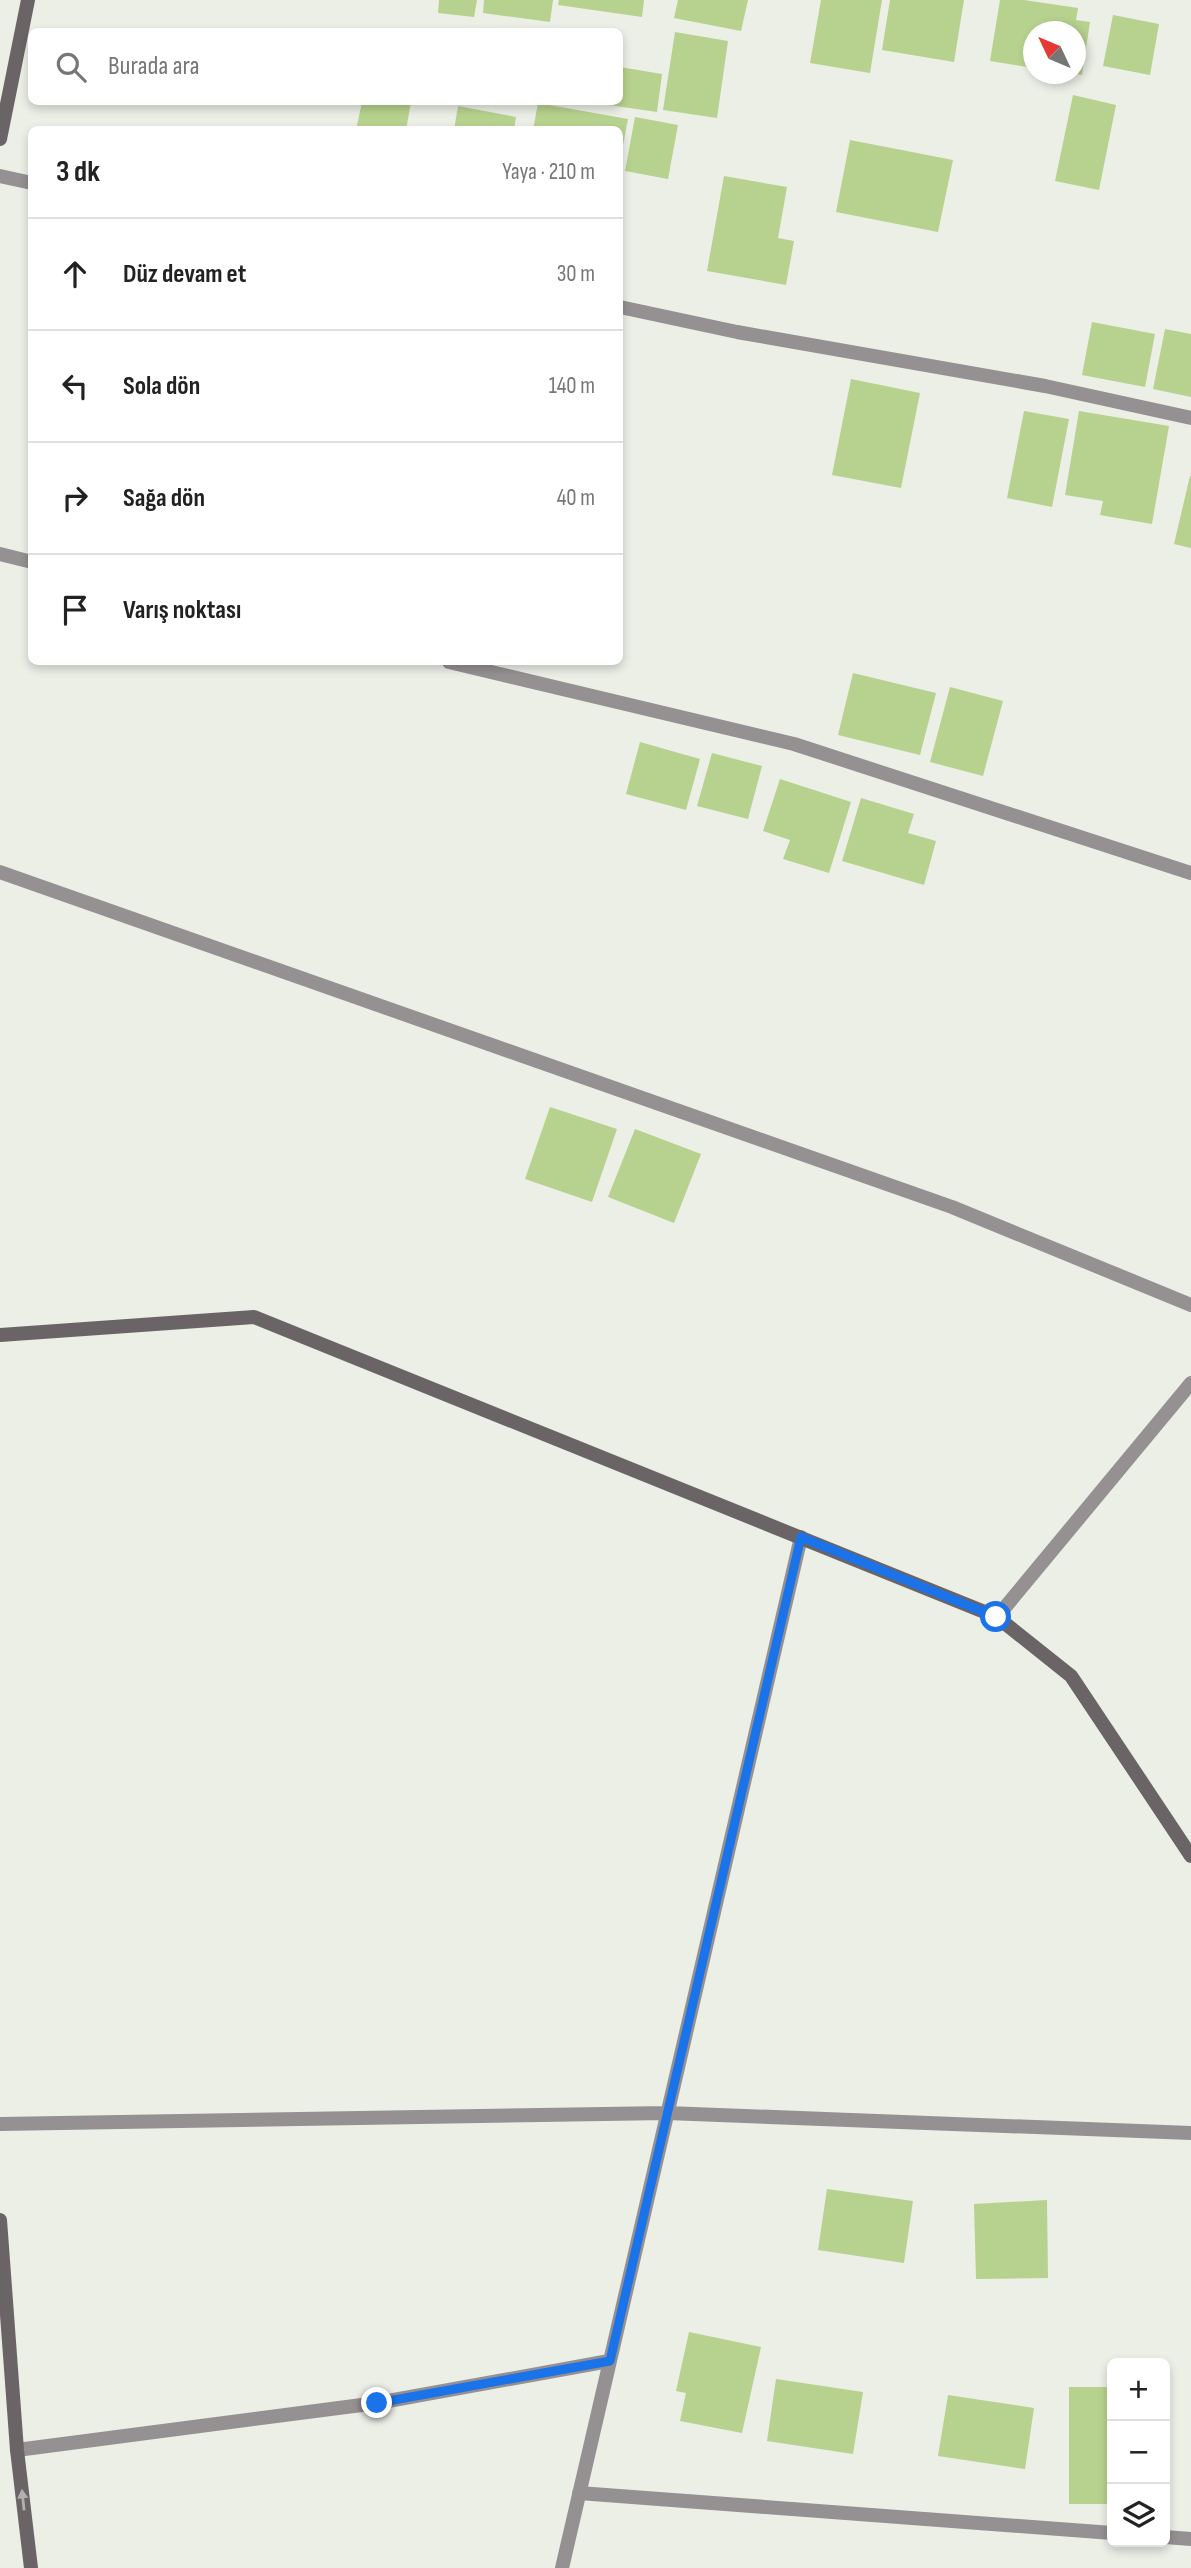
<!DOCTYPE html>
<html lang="tr">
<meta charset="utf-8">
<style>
:root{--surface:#fff;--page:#f2f2f2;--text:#222;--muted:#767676;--line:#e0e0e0}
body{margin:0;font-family:"Sofia Sans Condensed",sans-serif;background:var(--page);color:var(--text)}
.controls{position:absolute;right:21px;bottom:21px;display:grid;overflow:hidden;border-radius:10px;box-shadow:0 4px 10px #0003}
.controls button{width:63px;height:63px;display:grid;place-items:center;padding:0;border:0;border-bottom:2px solid var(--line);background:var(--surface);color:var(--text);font:35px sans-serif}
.compass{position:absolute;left:1023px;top:21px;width:63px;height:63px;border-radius:50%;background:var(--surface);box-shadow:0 4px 10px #0003;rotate:314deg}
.stop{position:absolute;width:21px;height:21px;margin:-16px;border:5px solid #1a73e8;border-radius:50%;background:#fff}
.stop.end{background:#1a73e8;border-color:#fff;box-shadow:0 2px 7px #0008}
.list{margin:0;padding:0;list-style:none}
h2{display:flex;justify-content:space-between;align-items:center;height:91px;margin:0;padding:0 28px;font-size:30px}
h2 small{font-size:23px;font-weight:400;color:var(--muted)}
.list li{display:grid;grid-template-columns:46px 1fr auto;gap:21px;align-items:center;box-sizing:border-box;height:112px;padding:0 28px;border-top:2px solid var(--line)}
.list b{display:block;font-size:26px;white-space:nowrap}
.list em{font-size:23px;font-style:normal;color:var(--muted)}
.icon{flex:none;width:38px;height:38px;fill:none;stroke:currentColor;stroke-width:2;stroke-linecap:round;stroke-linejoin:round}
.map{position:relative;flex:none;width:1191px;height:2568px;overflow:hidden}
.search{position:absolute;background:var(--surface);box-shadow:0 4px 10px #0003;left:28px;top:28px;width:595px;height:77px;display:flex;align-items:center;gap:18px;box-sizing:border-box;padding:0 24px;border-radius:10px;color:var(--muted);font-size:26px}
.panel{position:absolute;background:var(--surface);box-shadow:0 4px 10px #0003;left:28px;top:126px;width:595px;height:539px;border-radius:10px}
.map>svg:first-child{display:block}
.building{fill:#b7d28e}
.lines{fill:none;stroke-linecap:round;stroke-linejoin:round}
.street{stroke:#959092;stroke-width:14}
.secondary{stroke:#6b6467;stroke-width:14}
.oneway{fill:#b2b0ad}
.route{stroke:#1a73e8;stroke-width:9}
</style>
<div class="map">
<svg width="1191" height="2568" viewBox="0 0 1191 2568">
<rect width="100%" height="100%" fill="#ebefe6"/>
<path class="building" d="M439 0H477L474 17 438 13Z
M484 0H553L550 22 483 13Z
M559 0H644L642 17 558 5Z
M678 0H748L741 31 674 18Z
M821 0H882L870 73 810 63Z
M890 0H964L954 62 882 50Z
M1000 0H1024L1078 8 1076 20 1090 22 1082 75 1076 74V32H1034V68L990 61Z
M1113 15 1159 24 1150 75 1103 66Z
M675 32 728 41 717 118 663 110Z
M620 67 662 74 657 112 595 103 620 102Z
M1073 95 1116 105 1099 190 1055 181Z
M362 102H411L406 130H356Z
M538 103 628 119 621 156 620 130H533Z
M458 106 516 117 514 130H454Z
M635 117 678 125 668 179 625 171Z
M850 140 953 160 938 232 836 212Z
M724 176 787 187 778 238 794 241 786 285 707 271Z
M1092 322 1155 334 1145 387 1082 375Z
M1165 329 1191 334V397L1153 389Z
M851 379 920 393 901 488 832 475Z
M1024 411 1069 419 1052 507 1007 498Z
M1079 411 1169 426 1152 524 1100 515 1103 501 1065 495Z
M1190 476H1191V548L1174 544Z
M853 673 936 693 920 755 838 735Z
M950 687 1003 701 983 776 930 762Z
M640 742 700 759 686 810 626 794Z
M712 753 762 766 748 819 697 806Z
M780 779 851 802 829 873 783 859 790 840 763 831Z
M861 798 914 814 908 833 936 841 924 885 842 861Z
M550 1107 617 1129 592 1202 525 1179Z
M635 1129 701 1154 674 1223 608 1197Z
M827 2189 913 2201 904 2263 818 2250Z
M1047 2200 1048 2278 976 2279 974 2204Z
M689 2332 761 2347 742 2433 680 2421 686 2393 676 2391Z
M776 2379 863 2392 853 2454 767 2441Z
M1069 2387H1112V2504H1069Z
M948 2395 1034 2408 1025 2469 938 2456Z"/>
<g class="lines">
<path class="street" d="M0 176 32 183
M620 307 737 332 1045 386 1191 418
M0 554 32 562
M449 662 794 744 1191 873
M0 872 952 1207 1191 1305
M997 1617 1191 1383
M0 2124 667 2113 1191 2133
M17 2450 377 2403 609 2361
M579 2493 1112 2533
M1165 2537 1191 2539
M562 2568 801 1537"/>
<path class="secondary" d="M0 139 28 0
M0 1335 254 1317 997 1617 1071 1676 1191 1856
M0 2220 17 2450 31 2568"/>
</g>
<defs><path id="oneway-solid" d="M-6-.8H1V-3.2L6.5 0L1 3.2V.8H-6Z" transform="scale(1.75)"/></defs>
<use class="oneway" href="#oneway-solid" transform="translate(23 2500) rotate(-96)"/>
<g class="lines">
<path class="route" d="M377 2403 610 2361 801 1537 996 1617"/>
</g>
</svg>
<div class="controls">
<button>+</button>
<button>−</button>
<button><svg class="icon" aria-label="layers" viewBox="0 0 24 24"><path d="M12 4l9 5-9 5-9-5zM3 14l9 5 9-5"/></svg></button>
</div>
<svg class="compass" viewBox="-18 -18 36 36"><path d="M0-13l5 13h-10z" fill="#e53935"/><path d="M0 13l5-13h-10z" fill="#767676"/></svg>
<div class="stop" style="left:996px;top:1617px"></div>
<div class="stop end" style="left:377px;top:2403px"></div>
<div class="search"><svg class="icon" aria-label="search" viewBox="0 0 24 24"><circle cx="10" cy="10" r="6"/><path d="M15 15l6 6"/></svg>Burada ara</div>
<section class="panel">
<h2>3 dk<small>Yaya · 210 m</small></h2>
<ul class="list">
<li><svg class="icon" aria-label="ahead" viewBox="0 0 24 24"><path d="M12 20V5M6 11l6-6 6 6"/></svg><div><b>Düz devam et</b></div><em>30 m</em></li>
<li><svg class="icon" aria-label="left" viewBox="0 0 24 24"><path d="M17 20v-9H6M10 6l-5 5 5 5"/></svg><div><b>Sola dön</b></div><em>140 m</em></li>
<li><svg class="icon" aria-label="right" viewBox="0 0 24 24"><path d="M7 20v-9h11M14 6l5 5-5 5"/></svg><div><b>Sağa dön</b></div><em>40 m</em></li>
<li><svg class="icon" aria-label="arrive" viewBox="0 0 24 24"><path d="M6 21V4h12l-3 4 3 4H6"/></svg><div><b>Varış noktası</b></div></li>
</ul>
</section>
</div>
